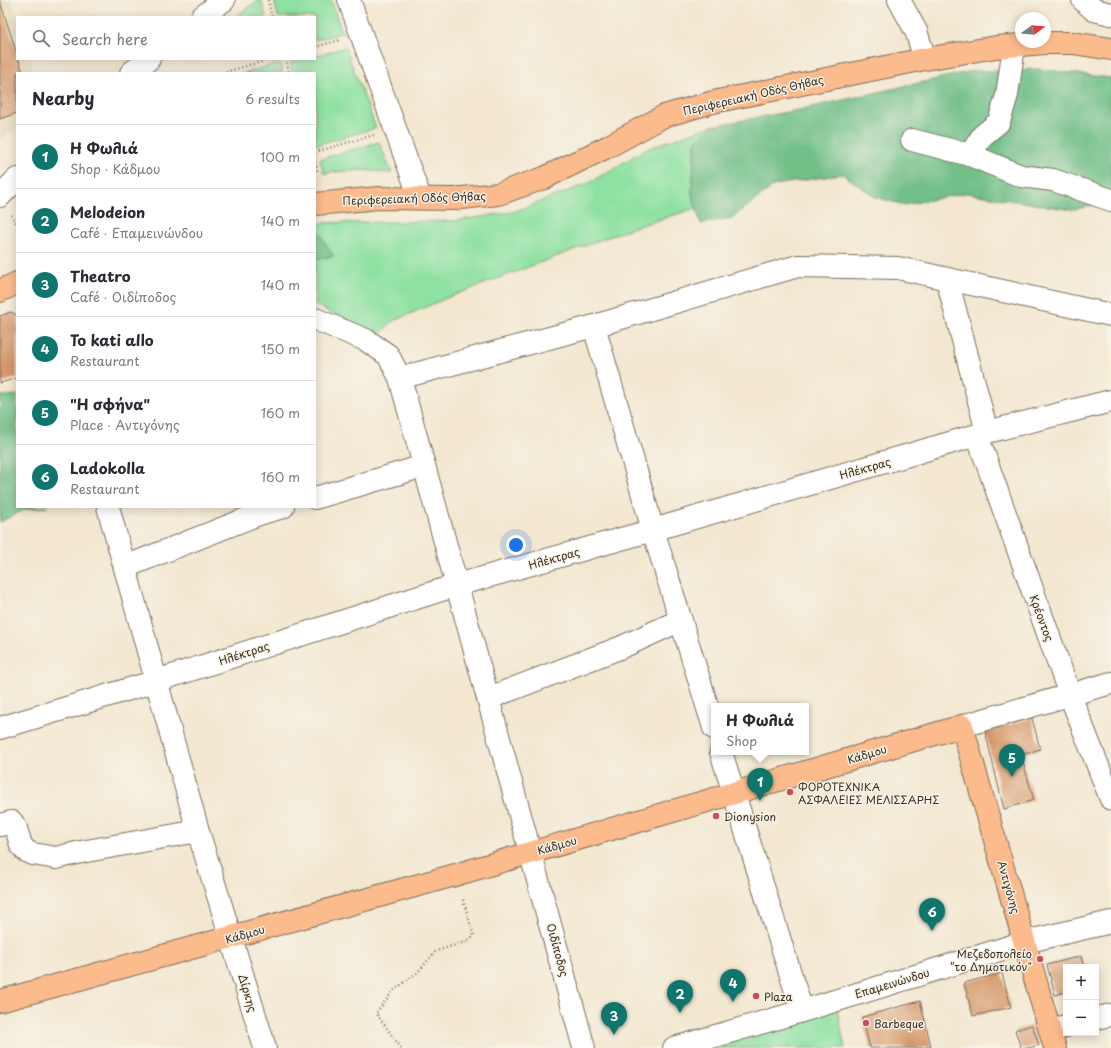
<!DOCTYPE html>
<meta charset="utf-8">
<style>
:root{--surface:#fff;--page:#f7f7f7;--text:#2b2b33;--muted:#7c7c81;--line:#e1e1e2;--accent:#0f766e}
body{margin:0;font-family:"Playpen Sans",sans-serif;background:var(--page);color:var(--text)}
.controls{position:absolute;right:12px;bottom:12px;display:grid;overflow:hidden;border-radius:0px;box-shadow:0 2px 10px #0003}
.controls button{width:36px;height:36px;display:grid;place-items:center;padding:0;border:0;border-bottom:1px solid var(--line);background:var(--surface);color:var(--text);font:20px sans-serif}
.compass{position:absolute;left:1015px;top:12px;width:36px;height:36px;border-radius:50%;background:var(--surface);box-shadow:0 2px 10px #0003;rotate:74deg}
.you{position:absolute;left:516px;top:545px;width:14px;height:14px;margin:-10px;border:3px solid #fff;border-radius:50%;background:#1a73e8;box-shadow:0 0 0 6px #1a73e833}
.badge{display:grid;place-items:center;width:26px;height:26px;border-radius:50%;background:var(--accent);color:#fff;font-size:13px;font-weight:700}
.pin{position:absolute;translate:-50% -33px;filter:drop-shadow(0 1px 2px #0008)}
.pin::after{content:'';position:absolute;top:21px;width:14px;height:12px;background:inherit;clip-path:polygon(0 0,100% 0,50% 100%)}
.popup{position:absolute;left:711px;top:703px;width:98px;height:52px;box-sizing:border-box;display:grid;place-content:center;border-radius:0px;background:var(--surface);filter:drop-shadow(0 1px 3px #0005);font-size:13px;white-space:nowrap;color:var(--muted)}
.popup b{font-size:15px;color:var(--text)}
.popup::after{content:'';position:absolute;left:50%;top:100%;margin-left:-8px;border:8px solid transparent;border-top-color:var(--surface)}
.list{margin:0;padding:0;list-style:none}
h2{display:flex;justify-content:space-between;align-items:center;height:52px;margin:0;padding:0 16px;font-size:17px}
h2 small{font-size:13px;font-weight:400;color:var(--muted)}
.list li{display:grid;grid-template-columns:26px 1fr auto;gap:12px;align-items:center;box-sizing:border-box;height:64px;padding:0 16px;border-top:1px solid var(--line)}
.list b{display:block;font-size:15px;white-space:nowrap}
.list p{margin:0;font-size:13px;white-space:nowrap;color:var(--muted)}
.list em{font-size:13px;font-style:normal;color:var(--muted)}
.icon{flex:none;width:22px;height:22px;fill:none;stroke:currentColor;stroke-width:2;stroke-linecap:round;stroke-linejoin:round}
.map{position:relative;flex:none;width:1111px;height:1048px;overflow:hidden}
.search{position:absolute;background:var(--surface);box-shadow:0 2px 10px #0003;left:16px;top:16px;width:300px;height:44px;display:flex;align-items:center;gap:10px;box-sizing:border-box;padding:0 14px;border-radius:0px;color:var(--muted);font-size:15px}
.panel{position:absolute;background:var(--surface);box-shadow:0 2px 10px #0003;left:16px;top:72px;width:300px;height:436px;border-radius:0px}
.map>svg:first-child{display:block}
.built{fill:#e7daba}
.green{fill:#8ee1a2;stroke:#648660}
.forest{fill:#72bf88;stroke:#567453}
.building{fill:#d59668}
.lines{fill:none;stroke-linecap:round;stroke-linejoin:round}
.minor-casing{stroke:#7b6c5c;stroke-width:24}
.major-casing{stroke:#7b6c5c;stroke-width:24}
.path{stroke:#7b6c5c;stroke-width:2.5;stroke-dasharray:1 3;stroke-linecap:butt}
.minor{stroke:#fff;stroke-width:22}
.major{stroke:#fbbb8c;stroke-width:22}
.poi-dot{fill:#d1495b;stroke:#f7f3e8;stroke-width:1.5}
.labels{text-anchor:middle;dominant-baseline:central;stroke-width:3;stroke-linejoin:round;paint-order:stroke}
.street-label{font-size:11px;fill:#3b2a1e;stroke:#f7f3e8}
.poi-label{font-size:11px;fill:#3b2a1e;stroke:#f7f3e8;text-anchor:start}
</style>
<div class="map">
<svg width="1111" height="1048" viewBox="0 0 1111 1048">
<rect width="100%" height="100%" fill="#f7f3e8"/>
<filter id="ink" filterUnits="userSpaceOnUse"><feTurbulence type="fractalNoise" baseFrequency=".025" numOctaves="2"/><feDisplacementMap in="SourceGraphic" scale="8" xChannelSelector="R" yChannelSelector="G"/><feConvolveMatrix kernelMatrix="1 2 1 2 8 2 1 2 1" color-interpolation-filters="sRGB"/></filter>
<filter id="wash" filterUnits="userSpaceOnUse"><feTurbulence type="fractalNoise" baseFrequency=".012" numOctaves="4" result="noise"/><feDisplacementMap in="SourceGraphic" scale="16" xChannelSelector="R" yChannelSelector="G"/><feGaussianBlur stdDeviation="0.9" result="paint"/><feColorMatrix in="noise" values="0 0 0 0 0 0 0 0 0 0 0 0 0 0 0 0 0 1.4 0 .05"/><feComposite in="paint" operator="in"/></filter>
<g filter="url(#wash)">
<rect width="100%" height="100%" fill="#f3e7d0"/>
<path class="built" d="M0 0H11L17 19V59H30L34 73H17V128L0 140Z"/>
<path class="green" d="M258 0H261L266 17H235Z
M274 0H331L342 33 315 40V17H278Z
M345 47 376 128 315 145V73H293L290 63 303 59H315V56Z
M280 63 283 73H243Z
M711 126 695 142 692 194 696 208 632 228 449 297 393 321 378 336 315 305V259L333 256 315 226V223L452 221 513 212 587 184 646 149Z
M379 142 392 173 361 170 324 173 320 159Z
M837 1008 845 1048H705Z"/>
<path class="forest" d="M1040 69 1111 78V201L1072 210 966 193 904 205 875 197 843 174 775 185 732 218 701 224 692 194 695 142 711 126 798 110 972 71Z
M315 226 333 256 315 259Z
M17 395V507H47L26 509 0 522V396Z"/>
<g id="blocks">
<path class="building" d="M0 1 23 73H17V113L0 119Z
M11 312 17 315V378L0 383V316Z
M1032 718 1040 749 1021 755 1034 800 1004 809 985 731Z
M1081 956 1084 967H1066V992L1055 995 1047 965Z
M1002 973 1011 1007 973 1016 964 983Z
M920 1001 931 1046 923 1048H870L862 1017Z
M1032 1025 1039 1045 1029 1048H1021L1015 1030Z"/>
</g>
</g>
<g filter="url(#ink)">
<use href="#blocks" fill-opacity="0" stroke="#7b6c5c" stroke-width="1"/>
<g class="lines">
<defs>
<path id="minor" d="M349 0 420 198
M899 0 916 31 925 59
M1083 0 1094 10 1111 14
M202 17 224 0
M131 73 149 59
M912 140 970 155 1021 176 1053 180 1111 200
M970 155 982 136 999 122 1007 95 1014 46
M0 196 17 179
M947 279 987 432
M315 319 366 340 388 355 400 378 584 1048
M594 326 653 530 714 728
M400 378 594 326 798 266 898 268 1111 315
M977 435 1070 695 1111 799
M315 498 424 466
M108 507 198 831 265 1048
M125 567 259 514 283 507
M489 698 622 647 681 620
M962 726 1111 683
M0 728 156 681 457 585 653 530 987 432 1111 401
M721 752 802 1011
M0 825 12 822 16 828 21 845 26 851 33 854 56 858 81 852 198 831
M1096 1018 1111 1015
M1050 1030 1066 1026
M674 1048 802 1011 1025 942 1111 922"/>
<path id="major" d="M315 204 379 198 453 199 498 194 544 178 609 146 664 116 713 102 925 59 996 47 1045 43H1073L1111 49
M0 291 17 283
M0 1001 455 875 962 726 1055 1048"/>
</defs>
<use href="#minor" class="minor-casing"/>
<use href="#major" class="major-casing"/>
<path class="path" d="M268 0 272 17
M315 47 340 40
M285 59 289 73
M222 73 271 59
M315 152 374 135
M315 162 318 173
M11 215 17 224
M401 1048 376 1013 393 991 418 972 436 951 465 942 474 936 462 897"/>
<use href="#minor" class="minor"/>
<use href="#major" class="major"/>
</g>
</g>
<g class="poi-dot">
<circle cx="790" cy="792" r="4"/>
<circle cx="716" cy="816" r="4"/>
<circle cx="1040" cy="959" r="4"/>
<circle cx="756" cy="996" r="4"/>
<circle cx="866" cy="1023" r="4"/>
</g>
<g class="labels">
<g class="street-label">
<text transform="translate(753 95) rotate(-13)">Περιφερειακή Οδός Θήβας</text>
<text transform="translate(414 198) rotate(-2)">Περιφερειακή Οδός Θήβας</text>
<text transform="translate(865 468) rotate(-16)">Ηλέκτρας</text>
<text transform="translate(554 558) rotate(-16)">Ηλέκτρας</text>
<text transform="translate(1042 618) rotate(70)">Κρέοντος</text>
<text transform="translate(244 653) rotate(-18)">Ηλέκτρας</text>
<text transform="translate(867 754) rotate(-17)">Κάδμου</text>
<text transform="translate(557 845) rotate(-16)">Κάδμου</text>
<text transform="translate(1009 887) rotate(74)">Αντιγόνης</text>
<text transform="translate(245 934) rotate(-16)">Κάδμου</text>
<text transform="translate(558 950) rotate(75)">Οιδίποδος</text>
<text transform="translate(892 983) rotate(-17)">Επαμεινώνδου</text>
<text transform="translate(248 993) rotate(74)">Δίρκης</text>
</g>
<g class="poi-label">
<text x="798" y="786">ΦΟΡΟΤΕΧΝΙΚΑ<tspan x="798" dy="13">ΑΣΦΑΛΕΙΕΣ ΜΕΛΙΣΣΑΡΗΣ</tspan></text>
<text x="724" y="816">Dionysion</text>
<text x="1032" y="953" text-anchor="end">Μεζεδοπολείο<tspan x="1032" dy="13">"το Δημοτικόν"</tspan></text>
<text x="764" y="996">Plaza</text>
<text x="874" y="1023">Barbeque</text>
</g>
</g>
</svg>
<div class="controls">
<button>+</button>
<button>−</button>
</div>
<svg class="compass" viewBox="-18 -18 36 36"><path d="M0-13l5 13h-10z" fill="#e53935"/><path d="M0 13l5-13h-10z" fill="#7c7c81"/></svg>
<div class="you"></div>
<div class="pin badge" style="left:760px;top:801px">1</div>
<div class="popup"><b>Η Φωλιά</b>Shop</div>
<div class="pin badge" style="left:680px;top:1013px">2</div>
<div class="pin badge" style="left:614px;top:1035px">3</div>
<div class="pin badge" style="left:733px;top:1002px">4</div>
<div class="pin badge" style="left:1012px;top:777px">5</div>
<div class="pin badge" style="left:932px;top:931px">6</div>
<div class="search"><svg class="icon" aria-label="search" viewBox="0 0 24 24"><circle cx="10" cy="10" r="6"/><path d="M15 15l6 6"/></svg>Search here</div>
<section class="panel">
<h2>Nearby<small>6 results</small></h2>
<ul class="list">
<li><span class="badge">1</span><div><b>Η Φωλιά</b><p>Shop · Κάδμου</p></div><em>100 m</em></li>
<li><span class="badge">2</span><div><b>Melodeion</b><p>Café · Επαμεινώνδου</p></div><em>140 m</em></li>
<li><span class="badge">3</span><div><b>Theatro</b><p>Café · Οιδίποδος</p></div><em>140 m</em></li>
<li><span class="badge">4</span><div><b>To kati allo</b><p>Restaurant</p></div><em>150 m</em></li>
<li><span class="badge">5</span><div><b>&quot;Η σφήνα&quot;</b><p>Place · Αντιγόνης</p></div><em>160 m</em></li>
<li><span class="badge">6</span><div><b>Ladokolla</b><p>Restaurant</p></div><em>160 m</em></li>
</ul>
</section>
</div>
